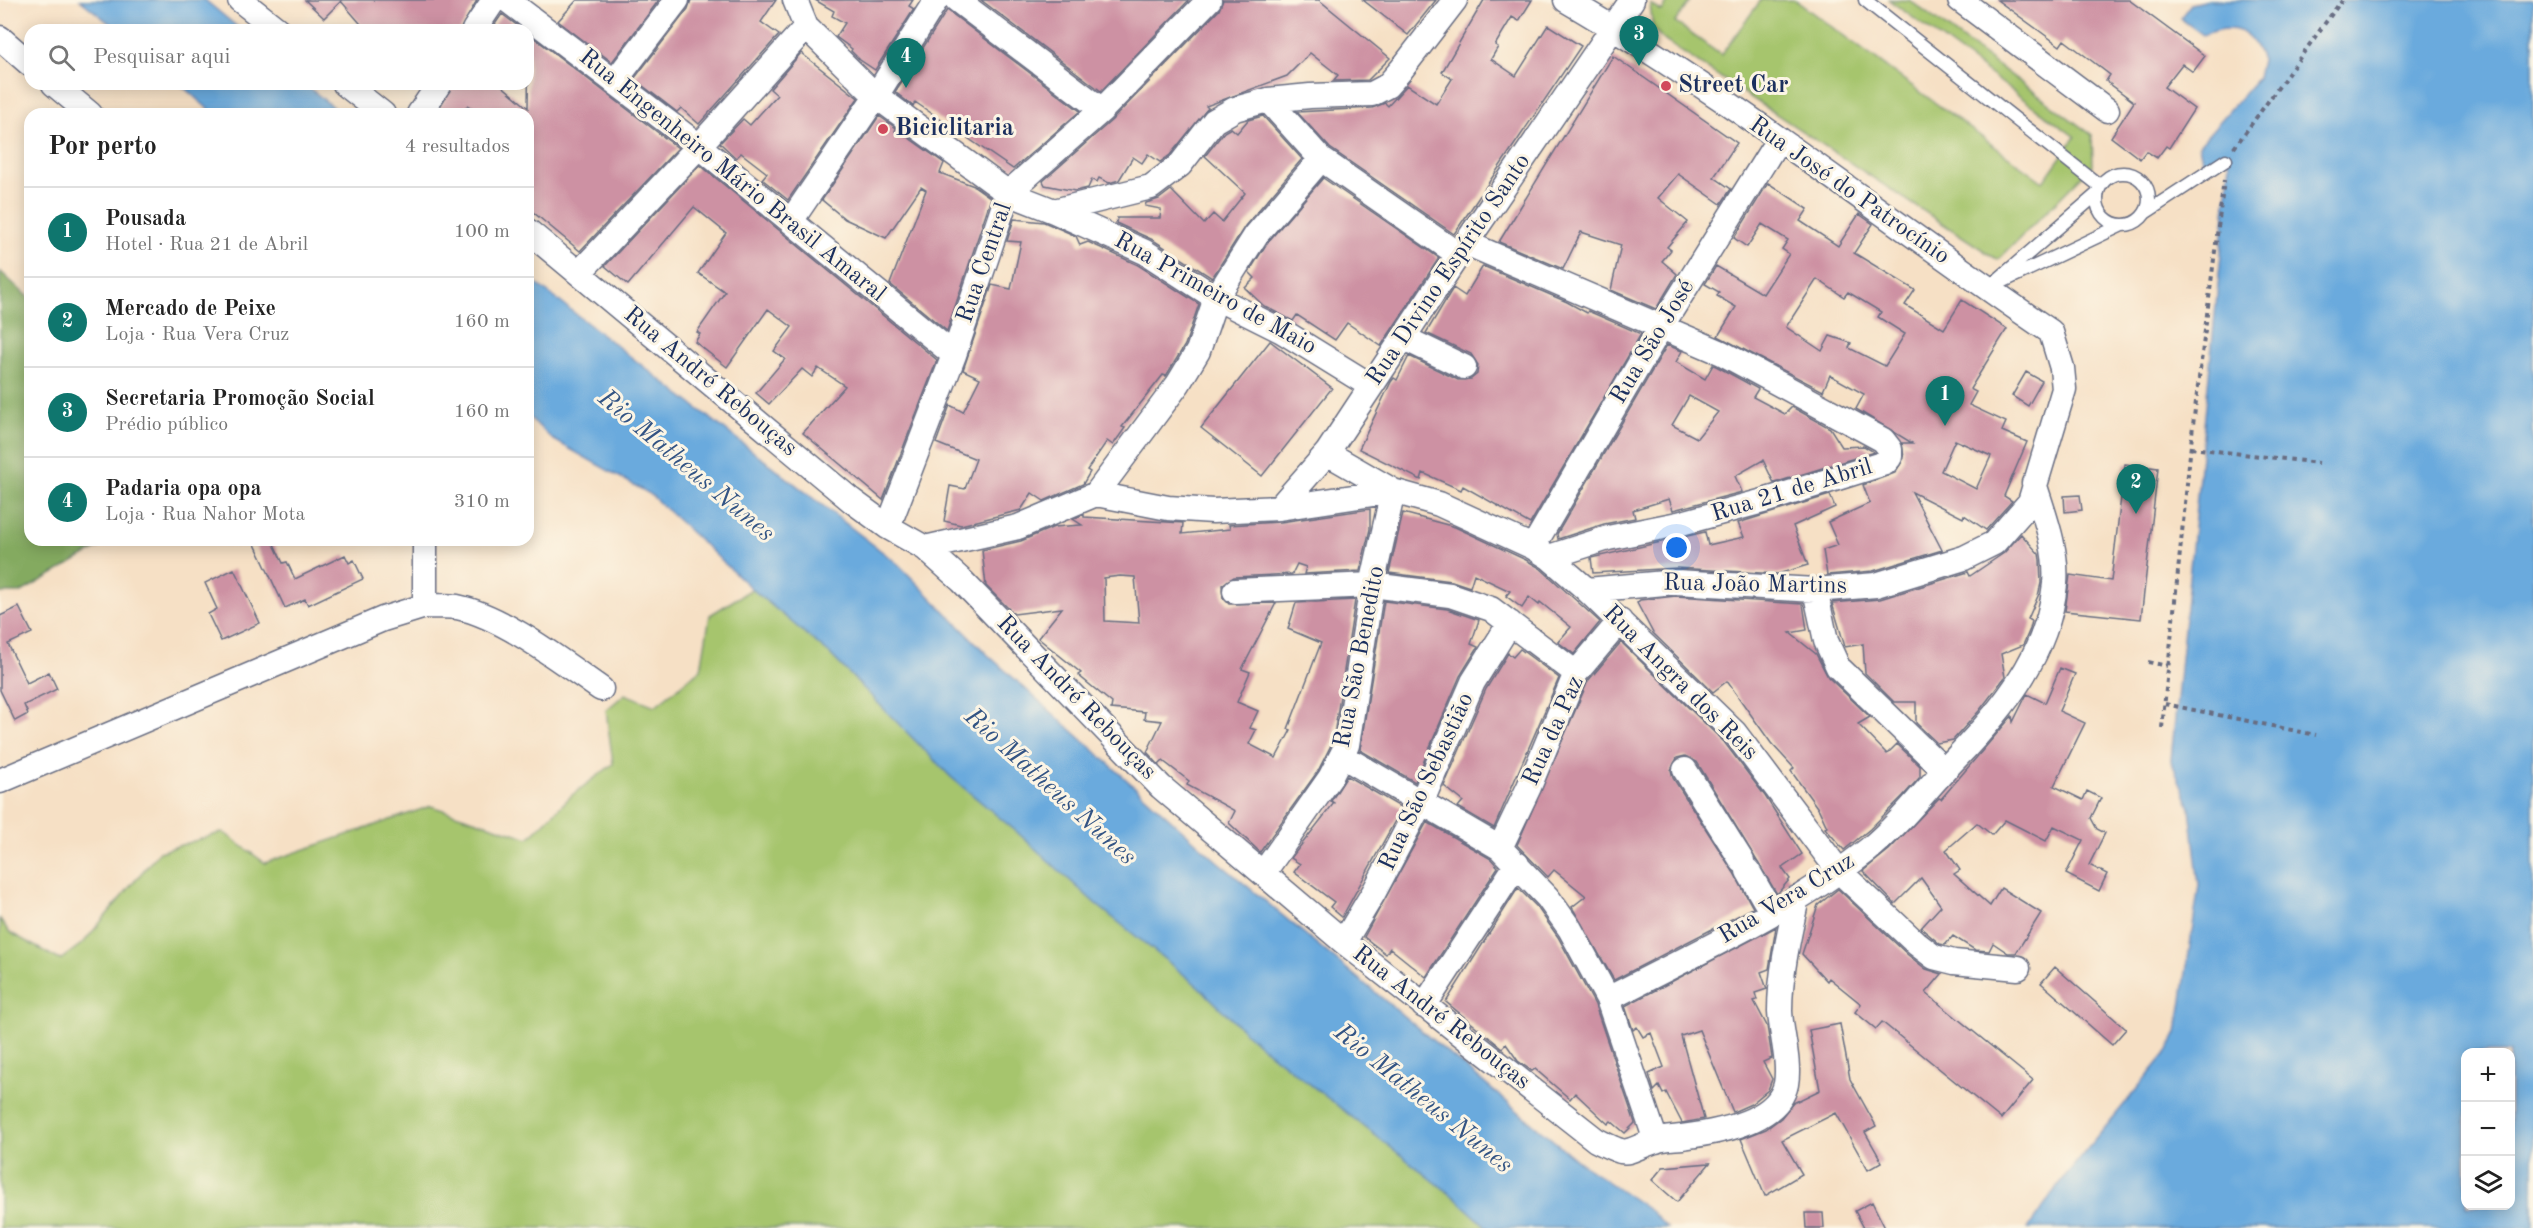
<!DOCTYPE html>
<html lang="pt">
<meta charset="utf-8">
<style>
:root{--surface:#fff;--page:#f6f6f6;--text:#222;--muted:#767676;--line:#e0e0e0;--accent:#0f766e}
body{margin:0;font-family:"Old Standard TT",serif;background:var(--page);color:var(--text)}
.controls{position:absolute;right:18px;bottom:18px;display:grid;overflow:hidden;border-radius:12px;box-shadow:0 3px 15px #0003}
.controls button{width:54px;height:54px;display:grid;place-items:center;padding:0;border:0;border-bottom:2px solid var(--line);background:var(--surface);color:var(--text);font:30px sans-serif}
.you{position:absolute;left:1677px;top:548px;width:21px;height:21px;margin:-15px;border:4px solid #fff;border-radius:50%;background:#1a73e8;box-shadow:0 0 0 9px #1a73e833}
.badge{display:grid;place-items:center;width:39px;height:39px;border-radius:50%;background:var(--accent);color:#fff;font-size:20px;font-weight:700}
.pin{position:absolute;translate:-50% -50px;filter:drop-shadow(0 2px 3px #0008)}
.pin::after{content:'';position:absolute;top:32px;width:21px;height:18px;background:inherit;clip-path:polygon(0 0,100% 0,50% 100%)}
.list{margin:0;padding:0;list-style:none}
h2{display:flex;justify-content:space-between;align-items:center;height:78px;margin:0;padding:0 24px;font-size:26px}
h2 small{font-size:20px;font-weight:400;color:var(--muted)}
.list li{display:grid;grid-template-columns:39px 1fr auto;gap:18px;align-items:center;box-sizing:border-box;height:90px;padding:0 24px;border-top:2px solid var(--line)}
.list b{display:block;font-size:22px;white-space:nowrap}
.list p{margin:0;font-size:20px;white-space:nowrap;color:var(--muted)}
.list em{font-size:20px;font-style:normal;color:var(--muted)}
.icon{flex:none;width:33px;height:33px;fill:none;stroke:currentColor;stroke-width:2;stroke-linecap:round;stroke-linejoin:round}
.map{position:relative;flex:none;width:2533px;height:1228px;overflow:hidden}
.search{position:absolute;background:var(--surface);box-shadow:0 3px 15px #0003;left:24px;top:24px;width:510px;height:66px;display:flex;align-items:center;gap:15px;box-sizing:border-box;padding:0 21px;border-radius:18px;color:var(--muted);font-size:22px}
.panel{position:absolute;background:var(--surface);box-shadow:0 3px 15px #0003;left:24px;top:108px;width:510px;height:438px;border-radius:18px}
.map>svg:first-child{display:block}
.green{fill:#a6c56d;stroke:#607a66;stroke-width:1.5}
.forest{fill:#84aa60;stroke:#506c5f;stroke-width:1.5}
.water{fill:#6aaadd;stroke:#426c9e;stroke-width:1.5;fill-rule:evenodd}
.building{fill:#cd91a3;fill-rule:evenodd}
.lines{fill:none;stroke-linecap:round;stroke-linejoin:round}
.lane-casing{stroke:#686d82;stroke-width:15}
.street-casing{stroke:#686d82;stroke-width:27}
.path{stroke:#686d82;stroke-width:4;stroke-dasharray:4.5 4.5;stroke-linecap:butt}
.lane{stroke:#fff;stroke-width:12}
.street{stroke:#fff;stroke-width:24}
.poi-dot{fill:#d1495b;stroke:#fcf5e5;stroke-width:2}
.labels{text-anchor:middle;dominant-baseline:central;stroke-width:6;stroke-linejoin:round;paint-order:stroke}
.poi-label{font-size:24px;font-weight:bold;fill:#1b2f5e;stroke:#fcf5e5;text-anchor:start}
.street-label{font-size:24px;fill:#1b2f5e;stroke:#fcf5e5}
.water-label{font-size:26px;font-style:italic;fill:#335484;stroke:#fcf5e5}
</style>
<div class="map">
<svg width="2533" height="1228" viewBox="0 0 2533 1228">
<rect width="100%" height="100%" fill="#fcf5e5"/>
<filter id="ink" filterUnits="userSpaceOnUse"><feTurbulence type="fractalNoise" baseFrequency=".0167" numOctaves="2"/><feDisplacementMap in="SourceGraphic" scale="12" xChannelSelector="R" yChannelSelector="G"/><feConvolveMatrix kernelMatrix="1 2 1 2 8 2 1 2 1" color-interpolation-filters="sRGB"/></filter>
<filter id="wash" filterUnits="userSpaceOnUse"><feTurbulence type="fractalNoise" baseFrequency=".008" numOctaves="4" result="noise"/><feDisplacementMap in="SourceGraphic" scale="24" xChannelSelector="R" yChannelSelector="G"/><feGaussianBlur stdDeviation="1.35" result="paint"/><feColorMatrix in="noise" values="0 0 0 0 0 0 0 0 0 0 0 0 0 0 0 0 0 1.4 0 .05"/><feComposite in="paint" operator="in"/></filter>
<g filter="url(#wash)">
<rect width="100%" height="100%" fill="#f6e0c5"/>
<path class="green" d="M1669 0H1691L1675 22 1721 55 1761 0H1795L2043 182 2075 137 1889 0H1909L2092 135 2093 165 1998 260 1665 41 1653 29 1650 4 1662 11Z
M752 589 830 654 951 777 1017 832 1096 904 1198 986 1251 1038 1453 1196 1488 1228H0V919L9 932 60 960 84 942 159 852 223 832 265 863 431 806 529 838 572 795 613 764 606 710 625 694 655 706 701 669 710 615Z"/>
<path class="forest" d="M0 271 30 299V540H112L20 593H0Z"/>
<path class="water" d="M80 0H205L241 30H118Z
M2208 0H2533V1228H2028L2066 1175 2168 1051 2177 1033 2199 885 2190 808 2171 760 2230 163 2223 157 2206 163 2202 160 2199 145 2258 78 2262 60C2251 28 2233 23 2203 35L2180 18 2191 4ZM2466 1052H2510V1206H2466Z
M180 84H305L341 114H214Z
M528 277 898 564 988 655 1217 861 1578 1161 1652 1212 1667 1228H1488L1453 1196 1251 1038 1198 986 1096 904 1017 832 951 777 830 654 752 589 650 494 552 439 528 416Z"/>
<g id="blocks">
<path class="building" d="M305 0H477L460 30H366L341 1 324 18Z
M577 0H659L612 62 558 21Z
M691 0H776L761 22 779 35 699 124 681 108 677 112 634 79 688 9Z
M815 0H913L909 6 914 9 875 70 860 60 851 51 852 49 836 37 845 23 832 16 834 11Z
M981 0H1189L1101 91Z
M1223 0H1319L1390 58 1368 80 1333 81 1338 75 1310 53 1287 76 1206 106 1208 108 1170 155 1160 162 1148 154 1142 163 1133 157 1119 180 1109 183 1099 178 1097 182 1092 179 1088 188 1075 191 1045 185 1043 181 1112 120 1219 10Z
M1363 0H1436L1408 35Z
M1484 0H1532L1519 21 1512 17 1495 45 1498 47 1491 59 1516 76 1548 25 1581 46 1454 234 1330 148 1297 112 1372 108 1385 103 1388 106 1407 85 1436 104 1452 79 1442 72Z
M1997 0H2129L2205 56 2193 72 2182 64 2164 87 2194 109 2169 148 2166 146 2157 158 2146 151 2140 159 2111 137 2134 102 2106 81 2110 75 2088 58 2064 40 2060 46Z
M947 10 1080 111 1013 169 915 102 913 106 895 92Z
M502 14 523 30H491Z
M529 34 678 148 580 251 528 208V114H477L468 105 460 114H436L453 84H500L528 108Z
M801 53 858 98 788 200 762 179 767 173 741 153 736 158 720 143 743 119 750 125 777 95 770 89Z
M1613 56 1737 143 1714 177 1731 189 1721 204 1678 174 1658 198 1688 222 1667 247 1671 250 1662 261 1677 274 1656 309 1611 290 1621 245 1581 232 1563 269 1499 242Z
M879 116 896 128 895 131 906 136 944 163 940 173 974 186 991 198 947 331 890 284 926 190 921 187 886 238 845 219 822 200Z
M1263 116 1302 159 1245 226 1212 278 1153 240 1116 223 1117 218H1160L1161 209 1145 206 1146 203 1159 199 1171 190 1204 224 1213 214 1222 222 1245 193 1205 156 1224 132 1231 128 1237 133 1248 120Z
M700 165 937 360 883 500 803 433 845 386 818 368 812 377 802 369 769 404 756 393 785 359 774 351 792 327 768 309 727 367 695 342 700 334 697 332 725 292 698 273 726 233 694 207 628 285 605 266Z
M1323 178 1439 258 1381 346 1347 323 1335 340 1297 315 1293 321 1264 306 1245 288 1255 278 1249 272 1267 243Z
M1768 183 1808 209 1800 221 1838 246 1859 214 1873 224 1854 253 1915 290 1905 305 1944 329 1962 300 2007 329 1970 389 1976 392 1969 405 2006 422 2002 431 2027 442 2004 496 2012 501 1986 530 1964 515 1963 518 1912 492 1942 550 1873 571 1827 575 1823 550 1838 545 1828 522 1870 503 1863 485 1895 473 1904 458 1902 443H1912L1856 409 1864 394 1830 375 1823 391 1718 336 1736 307 1717 296 1719 292 1705 284 1716 266 1763 294 1789 254 1782 249 1788 240 1762 224 1747 247 1734 238ZM1817 279 1844 297 1848 292 1881 312 1878 317 1905 334 1885 366 1849 348 1851 343 1830 336 1822 351 1786 327ZM1955 440 1991 456 1976 489 1941 471Z
M1014 219 1044 222 1076 236 1080 245 1088 242 1138 265 1199 304 1185 345 1166 376 1163 375 1122 427 1125 428 1113 445 1107 441 1087 470 1090 472 1083 484 1044 501 1032 493 1021 510 961 525 944 521 950 486 965 489 976 459 936 443 950 405 963 412 980 378 963 370 992 285 1011 289 1021 242 1007 241Z
M1483 266 1567 302 1587 313 1588 311 1641 334 1530 524 1463 486 1461 490 1423 473 1421 480 1359 449 1391 382 1394 378 1397 380 1409 356 1458 380 1471 379 1477 374 1478 365 1471 354 1426 333 1453 288 1465 296Z
M1270 341 1332 388 1262 476 1201 428Z
M1667 345 1682 351 1676 362 1705 379 1713 365 1716 366 1758 389 1753 397 1785 414 1792 407 1830 428 1842 447 1864 446 1874 452 1774 483 1763 460 1735 476 1742 492 1673 510 1669 499 1633 510 1635 518 1604 524 1558 539 1557 534ZM1689 396 1718 412 1697 438 1672 425Z
M2026 372 2042 381 2028 406 2012 396Z
M2125 464 2158 468 2141 619 2065 611 2070 575 2111 581Z
M1830 495 1835 507 1793 526 1808 565 1778 574 1677 568 1593 573 1591 558 1705 532 1708 545 1744 537 1738 523Z
M2080 495 2082 510 2065 512 2064 496Z
M1370 509V529L1360 571 1304 574 1306 567 1297 564 1292 574 1234 577 1222 585 1223 598 1229 604 1276 603 1242 669 1250 672 1237 702 1258 711 1250 728 1256 730 1249 744 1276 758 1291 730 1288 729 1321 643 1288 629 1296 603 1355 600 1333 741 1318 771 1260 852 1229 823 1235 811 1187 785 1189 781 1163 761 1159 765 1147 752 1162 721 1144 719 1145 712 1111 709 1112 703 1078 675 1081 673 1038 638 1062 608 1014 614 986 586 982 550 1021 541 1054 527 1082 525 1073 519 1084 514V517L1183 523 1182 534 1230 529 1229 525 1281 522ZM1120 576 1135 577 1139 623 1105 621 1104 578Z
M1403 513 1455 527 1526 560 1540 568 1600 622 1574 654 1558 642 1571 627 1540 602 1539 605 1529 597 1522 608 1506 596 1510 591 1474 574 1470 587 1452 581 1389 573Z
M2021 534 2039 554 2040 560 2041 583 2038 596 2028 619 2032 621 2030 629 2023 645 2001 654 2005 677 1979 711 1953 740 1937 743 1916 723V702H1894L1865 673 1863 644 1845 647 1832 603 1880 599 1968 572 1970 576 2004 553Z
M253 540H272L283 563 287 562 295 579 345 555 349 563 354 560 363 579 308 605 305 599 285 608Z
M234 569 260 623 221 641 208 614 217 609 205 583Z
M1676 596 1803 604 1807 630 1790 633 1816 654 1828 677 1870 717 1858 724 1887 754 1897 744 1920 766V777L1903 796 1870 829 1844 850 1825 828 1827 827 1819 810 1791 771 1794 768 1771 743 1727 681 1713 692 1653 633 1637 603 1640 600Z
M1384 601 1447 609 1479 620 1471 644 1478 647 1460 676 1415 782 1360 750Z
M19 607 32 633 8 644 27 683 49 672 57 689 24 705 28 714 15 721 0 690V616Z
M1621 642 1724 742 1765 796 1802 854 1782 868 1790 879 1777 894 1697 762 1685 756 1677 758 1671 770 1673 778 1734 873 1753 908 1614 980 1572 907 1586 896 1554 870 1548 877 1517 845 1588 681Z
M1520 649 1559 678 1494 828 1458 807 1463 801 1444 786 1486 689 1508 653 1513 657Z
M2060 668 2075 674 2059 711 2085 723 2054 786 2083 800 2087 791 2101 798 2091 818 2097 829 2105 833 2089 865 2107 874 2099 891 2066 874 2083 840 2054 826 2046 841 2005 820 1992 835 1977 823 1946 850 1960 870 1954 874 1990 906 2001 888 2041 913 2016 953H2008L1993 943 1989 951 1975 950 1953 936 1945 945 1940 944 1921 928 1941 906 1921 878 1895 904 1863 871 1889 850 1939 798 1941 799 2012 716 2013 722 2027 694 2045 703Z
M1347 776 1402 808 1342 917 1330 907 1334 902 1294 872 1300 864 1291 858 1334 803 1331 801Z
M1427 822 1491 859 1498 867 1426 977 1390 948 1386 954 1364 937Z
M1518 888 1537 907 1558 937 1595 1005 1635 1123 1625 1133 1611 1121 1608 1124 1575 1093 1570 1099 1535 1069 1532 1071 1518 1061 1506 1044 1502 1048 1446 1002Z
M1838 889 1908 955 1926 969 1942 974 1926 993 2033 1080 2001 1119 1882 1022 1876 1029 1855 1012 1861 1004 1829 978 1827 981 1802 954 1818 905Z
M1776 927 1769 969 1761 972 1767 989 1755 993 1757 1000 1754 1001 1767 1026 1772 1058 1763 1062 1772 1079 1768 1090 1751 1104 1733 1112 1699 1030 1681 1036 1704 1119 1682 1123 1666 1092 1663 1094 1659 1086 1654 1091 1649 1074 1664 1067 1651 1033 1643 1037 1637 1027 1633 1030 1625 1006Z
M2055 967 2126 1029 2112 1045 2041 983Z
M1840 1024 1850 1079 1876 1126 1865 1132 1882 1162 1868 1170 1836 1113 1782 1140 1802 1174 1765 1196 1741 1139 1766 1129 1781 1118 1793 1103 1820 1090 1809 1030Z
M1710 1163 1677 1202 1652 1180 1663 1167Z
M1872 1202 1885 1228H1864L1855 1211Z
M1805 1213H1823L1824 1228H1806Z"/>
</g>
</g>
<g filter="url(#ink)">
<use href="#blocks" fill-opacity="0" stroke="#686d82" stroke-width="1.5"/>
<g class="lines">
<defs>
<path id="lane" d="M1865 0 2100 186
M2097 199a26 26 0 1 1 52 0a26 26 0 1 1-52 0Z
M2097 194 1987 289 2122 225
M2145 213 2226 160"/>
<path id="street" d="M240 0 278 30
M507 0 699 146 954 355
M795 0 806 27 876 96 1008 193 1054 211 1151 187 1180 165 1214 121 1235 109 1268 100 1310 96 1372 94 1387 86 1401 70 1455 0
M957 0 1102 110
M1566 0C1733 97 1890 223 2051 332L2062 368 2064 389 2030 502 1994 543 1964 558 1876 585 1815 590 1676 582 1587 590
M1960 0 2107 110
M474 30 494 0
M0 38 30 64
M615 81 677 0
M54 84 90 114
M345 84 383 114
M1268 100 1321 159 1459 255
M419 114 439 84
M1054 211 1145 252 1216 298 1282 331 1371 386
M791 221 876 96 936 0
M528 231 851 500 888 527 925 548 962 581 1161 787 1344 942 1596 1140C1631 1158 1622 1152 1655 1141 1663 1138 1673 1138 1682 1137 1714 1133 1778 1123 1786 1084 1790 1061 1781 1034 1780 1011 1780 973 1789 935 1797 898
M1466 243 1722 353 1883 440 1890 449V457L1885 463 1767 500 1678 524 1608 538 1549 557
M579 273 699 146 806 27
M1404 338 1464 367
M1096 494 1178 384 1198 351 1216 298 1256 235 1321 159
M1279 508 1327 453 1466 243 1632 0
M888 527 954 355 1008 193 1102 110 1209 0
M1533 547 1661 327 1778 140
M925 548 1018 527 1096 494 1168 508 1213 511 1279 508 1393 491 1439 504 1533 547 1549 557 1587 590 1735 733 1838 870 1917 944 1934 957 1954 962 2018 968
M1815 590 1826 641 1838 667 1944 770
M1235 591 1372 585 1450 595 1491 609 1576 673
M425 606C436 606 447 606 457 607 503 616 562 662 601 689
M1342 756 1500 848 1548 898 1570 929 1608 999 1656 1141
M1685 770 1742 861
M0 781 383 619 425 606V540
M1500 848 1529 787 1576 673 1620 621
M1748 871 1772 913
M1264 872 1330 778 1347 745 1372 585 1393 491 1327 453
M1344 942 1374 892 1422 801 1473 682 1510 623
M1608 999C1695 953 1789 912 1868 850 1901 823 1926 789 1956 758 2003 709 2048 655 2055 584 2058 550 2044 515 2034 483
M1424 1006 1517 864"/>
</defs>
<use href="#lane" class="lane-casing"/>
<use href="#street" class="street-casing"/>
<path class="path" d="M2234 148 2342 0
M2191 448 2319 463
M2148 662 2168 666
M2165 704 2316 735
M2162 728 2193 425 2224 180"/>
<use href="#lane" class="lane"/>
<use href="#street" class="street"/>
</g>
</g>
<g class="poi-dot">
<circle cx="1666" cy="86" r="6"/>
<circle cx="883" cy="129" r="6"/>
</g>
<g class="labels">
<g class="poi-label">
<text x="1678" y="86">Street Car</text>
<text x="895" y="129">Biciclitaria</text>
</g>
<g class="street-label">
<text transform="translate(732 176) rotate(39)">Rua Engenheiro Mário Brasil Amaral</text>
<text transform="translate(1849 191) rotate(35)">Rua José do Patrocínio</text>
<text transform="translate(985 263) rotate(-71)">Rua Central</text>
<text transform="translate(1449 270) rotate(-56)">Rua Divino Espírito Santo</text>
<text transform="translate(1215 294) rotate(29)">Rua Primeiro de Maio</text>
<text transform="translate(1653 342) rotate(-59)">Rua São José</text>
<text transform="translate(710 382) rotate(40)">Rua André Rebouças</text>
<text transform="translate(1792 491) rotate(-17)">Rua 21 de Abril</text>
<text transform="translate(1755 585) rotate(1)">Rua João Martins</text>
<text transform="translate(1360 657) rotate(-79)">Rua São Benedito</text>
<text transform="translate(1680 683) rotate(45)">Rua Angra dos Reis</text>
<text transform="translate(1076 698) rotate(46)">Rua André Rebouças</text>
<text transform="translate(1554 731) rotate(-66)">Rua da Paz</text>
<text transform="translate(1427 782) rotate(-65)">Rua São Sebastião</text>
<text transform="translate(1787 899) rotate(-31)">Rua Vera Cruz</text>
<text transform="translate(1441 1018) rotate(38)">Rua André Rebouças</text>
</g>
<g class="water-label">
<text transform="translate(686 466) rotate(40)">Rio Matheus Nunes</text>
<text transform="translate(1050 787) rotate(42)">Rio Matheus Nunes</text>
<text transform="translate(1423 1099) rotate(39)">Rio Matheus Nunes</text>
</g>
</g>
</svg>
<div class="controls">
<button>+</button>
<button>−</button>
<button><svg class="icon" aria-label="layers" viewBox="0 0 24 24"><path d="M12 4l9 5-9 5-9-5zM3 14l9 5 9-5"/></svg></button>
</div>
<div class="you"></div>
<div class="pin badge" style="left:1945px;top:426px">1</div>
<div class="pin badge" style="left:2136px;top:514px">2</div>
<div class="pin badge" style="left:1639px;top:66px">3</div>
<div class="pin badge" style="left:906px;top:88px">4</div>
<div class="search"><svg class="icon" aria-label="search" viewBox="0 0 24 24"><circle cx="10" cy="10" r="6"/><path d="M15 15l6 6"/></svg>Pesquisar aqui</div>
<section class="panel">
<h2>Por perto<small>4 resultados</small></h2>
<ul class="list">
<li><span class="badge">1</span><div><b>Pousada</b><p>Hotel · Rua 21 de Abril</p></div><em>100 m</em></li>
<li><span class="badge">2</span><div><b>Mercado de Peixe</b><p>Loja · Rua Vera Cruz</p></div><em>160 m</em></li>
<li><span class="badge">3</span><div><b>Secretaria Promoção Social</b><p>Prédio público</p></div><em>160 m</em></li>
<li><span class="badge">4</span><div><b>Padaria opa opa</b><p>Loja · Rua Nahor Mota</p></div><em>310 m</em></li>
</ul>
</section>
</div>
